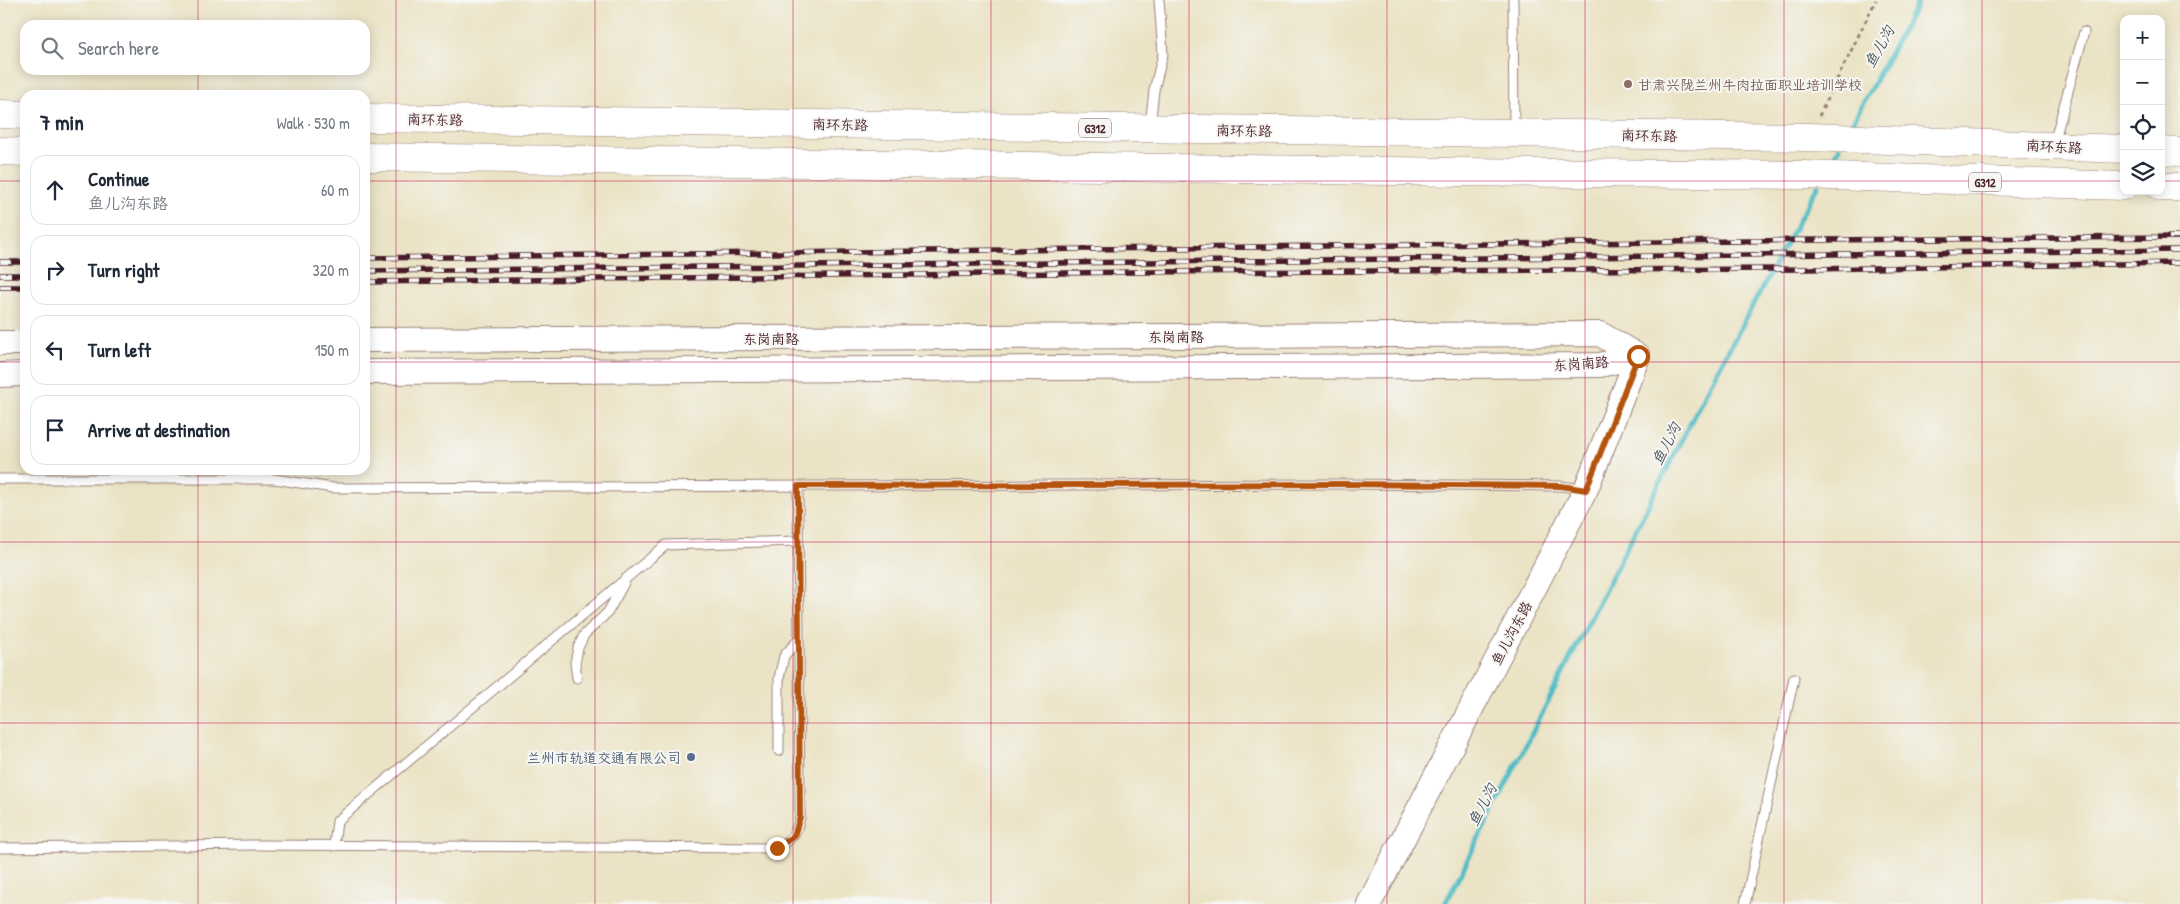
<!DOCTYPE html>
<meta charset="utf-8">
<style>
:root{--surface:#fff;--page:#f2f2f3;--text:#1f2937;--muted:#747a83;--line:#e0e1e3}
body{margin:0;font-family:"Patrick Hand","LXGW WenKai TC",sans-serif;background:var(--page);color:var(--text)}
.controls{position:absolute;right:15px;top:15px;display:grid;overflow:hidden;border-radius:10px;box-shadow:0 2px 12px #0003}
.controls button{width:45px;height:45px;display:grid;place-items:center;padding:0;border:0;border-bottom:1px solid var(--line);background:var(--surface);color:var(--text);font:25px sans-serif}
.stop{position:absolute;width:15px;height:15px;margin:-11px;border:4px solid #b45309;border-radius:50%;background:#fff}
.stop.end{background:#b45309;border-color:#fff;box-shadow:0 1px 5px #0008}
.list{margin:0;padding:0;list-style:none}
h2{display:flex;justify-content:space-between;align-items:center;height:65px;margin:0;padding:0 20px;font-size:21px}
h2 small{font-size:16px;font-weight:400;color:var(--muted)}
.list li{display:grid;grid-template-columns:32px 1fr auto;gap:15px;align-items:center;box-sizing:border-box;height:70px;margin:0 10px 10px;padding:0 10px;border:1px solid var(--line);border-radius:15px}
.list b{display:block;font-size:19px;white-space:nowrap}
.list p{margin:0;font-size:16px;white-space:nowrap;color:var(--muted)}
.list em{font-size:16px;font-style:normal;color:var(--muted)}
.icon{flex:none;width:28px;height:28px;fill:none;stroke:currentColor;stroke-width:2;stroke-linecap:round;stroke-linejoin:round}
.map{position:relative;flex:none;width:2180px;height:904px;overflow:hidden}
.search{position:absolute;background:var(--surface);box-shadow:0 2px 12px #0003;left:20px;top:20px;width:350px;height:55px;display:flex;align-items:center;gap:12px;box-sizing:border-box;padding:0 18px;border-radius:15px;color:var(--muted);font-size:19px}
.panel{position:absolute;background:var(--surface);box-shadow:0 2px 12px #0003;left:20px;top:90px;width:350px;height:385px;border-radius:15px}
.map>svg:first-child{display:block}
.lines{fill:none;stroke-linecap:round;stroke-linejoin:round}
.stream{stroke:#4ebdc5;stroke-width:5}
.lane-casing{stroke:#9a8178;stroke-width:11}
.secondary-casing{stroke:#9a8178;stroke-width:26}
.highway-casing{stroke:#9a8178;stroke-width:29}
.path{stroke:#9a8178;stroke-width:3;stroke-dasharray:4 4;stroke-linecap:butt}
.lane{stroke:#fff;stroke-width:9}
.secondary{stroke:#fff;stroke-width:24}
.highway{stroke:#fff;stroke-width:28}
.rail-casing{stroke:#4a1f2b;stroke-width:5.5}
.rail{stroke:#f6f6f2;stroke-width:4;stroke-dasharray:11;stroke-linecap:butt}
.route{stroke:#b45309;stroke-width:6}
.grid{fill:none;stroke:#c2185b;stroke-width:1;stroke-opacity:0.55}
.education-dot{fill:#8d6e63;stroke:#f6f6f2;stroke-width:2}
.service-dot{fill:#5c6f8a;stroke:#f6f6f2;stroke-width:2}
.labels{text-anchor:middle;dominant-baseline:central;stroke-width:4;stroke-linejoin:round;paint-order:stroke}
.shield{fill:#f6f6f2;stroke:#7e6067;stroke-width:1}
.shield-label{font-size:12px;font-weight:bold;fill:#4a1f2b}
.education-label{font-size:14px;fill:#785e54;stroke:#f6f6f2;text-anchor:start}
.street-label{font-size:14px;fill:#4a1f2b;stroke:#f6f6f2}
.service-label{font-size:14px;fill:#4e5e75;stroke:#f6f6f2;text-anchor:end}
.water-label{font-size:15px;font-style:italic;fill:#4b5661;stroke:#f6f6f2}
</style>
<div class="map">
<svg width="2180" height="904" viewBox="0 0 2180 904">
<rect width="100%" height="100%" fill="#f6f6f2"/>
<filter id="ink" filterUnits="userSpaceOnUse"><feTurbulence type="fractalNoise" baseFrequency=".02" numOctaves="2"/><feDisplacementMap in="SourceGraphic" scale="10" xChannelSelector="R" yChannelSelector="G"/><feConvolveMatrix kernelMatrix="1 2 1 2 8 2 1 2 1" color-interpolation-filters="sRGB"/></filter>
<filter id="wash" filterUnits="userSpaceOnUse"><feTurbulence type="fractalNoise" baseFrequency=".0096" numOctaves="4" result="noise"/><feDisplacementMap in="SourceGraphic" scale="20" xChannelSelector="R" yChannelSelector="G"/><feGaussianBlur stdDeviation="1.12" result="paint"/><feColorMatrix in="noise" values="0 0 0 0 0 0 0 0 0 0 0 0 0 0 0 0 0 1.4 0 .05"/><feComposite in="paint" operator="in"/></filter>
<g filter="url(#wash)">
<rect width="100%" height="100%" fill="#ebe3c5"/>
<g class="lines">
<path class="stream" d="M1849 129 1919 0
M1828 167 1839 148
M1445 904 1708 388 1818 185"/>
</g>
</g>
<g filter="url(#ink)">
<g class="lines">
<defs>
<path id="lane" d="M1513 0 1514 131
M1150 126 1154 90 1163 54 1159 0
M2054 143 2084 32
M0 479H274L333 488 1342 484 1561 486 1583 489
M577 678 575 663 578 648 584 635 608 612 624 583
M779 751V678L784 656 799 639
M334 846 337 821 666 545 798 541
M0 848 256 845 777 848C791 841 797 833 800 817L798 486
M1745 904 1794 678"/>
<path id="secondary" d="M365 340 1600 334 1638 356
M0 343H25
M365 372 1600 365 1638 356
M0 375 25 374
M1369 904 1586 489 1638 356"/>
<path id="highway" d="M0 114 25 115
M365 118 1809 137 2124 149
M0 151 25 152
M2161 151 2180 152
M365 157 1459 172 1804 175 2124 186
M2161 187H2180"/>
</defs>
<use href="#lane" class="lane-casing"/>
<use href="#secondary" class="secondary-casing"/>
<use href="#highway" class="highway-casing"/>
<path class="path" d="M1819 116 1876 0"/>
<use href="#lane" class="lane"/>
<use href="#secondary" class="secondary"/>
<use href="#highway" class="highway"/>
<defs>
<path id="rail" d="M365 258 1818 240 2180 237
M0 262H25
M365 271 2180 250
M0 275H25
M365 282 1136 272 1808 269 2180 263
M0 287H25"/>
</defs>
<use href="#rail" class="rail-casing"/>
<use href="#rail" class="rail"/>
</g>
</g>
<g class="lines" filter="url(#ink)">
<path class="route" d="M777 848 794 836 800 817 798 486 1342 484 1561 486 1586 490 1638 356"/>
</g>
<path class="grid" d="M198 0V25M396 0V904M595 0V904M793 0V904M991 0V904M1189 0V904M1387 0V904M1585 0V904M1784 0V904M1982 0V904M198 70V95M0 181H25M365 181H2124M2161 181H2180M0 362H25M365 362H2180M198 470V904M0 542H2180M0 723H2180"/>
<circle class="education-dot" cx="1628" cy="84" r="5"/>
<circle class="service-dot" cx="691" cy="757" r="5"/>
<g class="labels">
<g class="shield">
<rect x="1079" y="118.5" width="32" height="19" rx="4"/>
<rect x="1969" y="172.5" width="32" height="19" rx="4"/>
</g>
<g class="shield-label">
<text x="1095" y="128">G312</text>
<text x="1985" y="182">G312</text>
</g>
<g class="education-label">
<text x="1638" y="84">甘肃兴陇兰州牛肉拉面职业培训学校</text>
</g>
<g class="street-label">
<text transform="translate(435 119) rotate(1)">南环东路</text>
<text transform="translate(840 124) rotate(1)">南环东路</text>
<text transform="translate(1244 130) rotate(1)">南环东路</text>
<text transform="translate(1649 135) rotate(1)">南环东路</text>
<text transform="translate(2054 146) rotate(3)">南环东路</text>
<text x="1176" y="336">东岗南路</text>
<text x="771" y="338">东岗南路</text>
<text transform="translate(1581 363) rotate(-4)">东岗南路</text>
<text transform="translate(1511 633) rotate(-62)">鱼儿沟东路</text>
</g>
<g class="service-label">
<text x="681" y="757">兰州市轨道交通有限公司</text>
</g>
<g class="water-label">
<text transform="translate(1879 47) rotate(-61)">鱼儿沟</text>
<text transform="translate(1666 444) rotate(-63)">鱼儿沟</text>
<text transform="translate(1482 805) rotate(-63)">鱼儿沟</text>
</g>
</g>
</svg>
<div class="controls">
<button>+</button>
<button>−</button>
<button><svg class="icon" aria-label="locate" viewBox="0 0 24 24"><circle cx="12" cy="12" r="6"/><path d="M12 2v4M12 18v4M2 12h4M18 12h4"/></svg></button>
<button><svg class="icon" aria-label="layers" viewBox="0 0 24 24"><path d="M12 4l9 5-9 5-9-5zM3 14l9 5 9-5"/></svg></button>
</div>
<div class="stop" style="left:1638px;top:356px"></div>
<div class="stop end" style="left:777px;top:848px"></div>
<div class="search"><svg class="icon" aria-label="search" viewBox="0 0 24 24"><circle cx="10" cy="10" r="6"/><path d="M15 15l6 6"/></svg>Search here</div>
<section class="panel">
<h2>7 min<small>Walk · 530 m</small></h2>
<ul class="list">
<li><svg class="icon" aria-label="ahead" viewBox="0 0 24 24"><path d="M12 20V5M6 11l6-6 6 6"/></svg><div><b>Continue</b><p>鱼儿沟东路</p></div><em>60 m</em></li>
<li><svg class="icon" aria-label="right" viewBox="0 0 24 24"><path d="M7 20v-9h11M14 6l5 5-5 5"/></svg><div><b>Turn right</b></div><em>320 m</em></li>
<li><svg class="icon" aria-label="left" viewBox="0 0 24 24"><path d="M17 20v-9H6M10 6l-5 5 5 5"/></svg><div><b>Turn left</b></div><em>150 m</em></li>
<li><svg class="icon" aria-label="arrive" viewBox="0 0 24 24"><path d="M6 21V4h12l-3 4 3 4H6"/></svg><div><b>Arrive at destination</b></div></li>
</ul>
</section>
</div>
